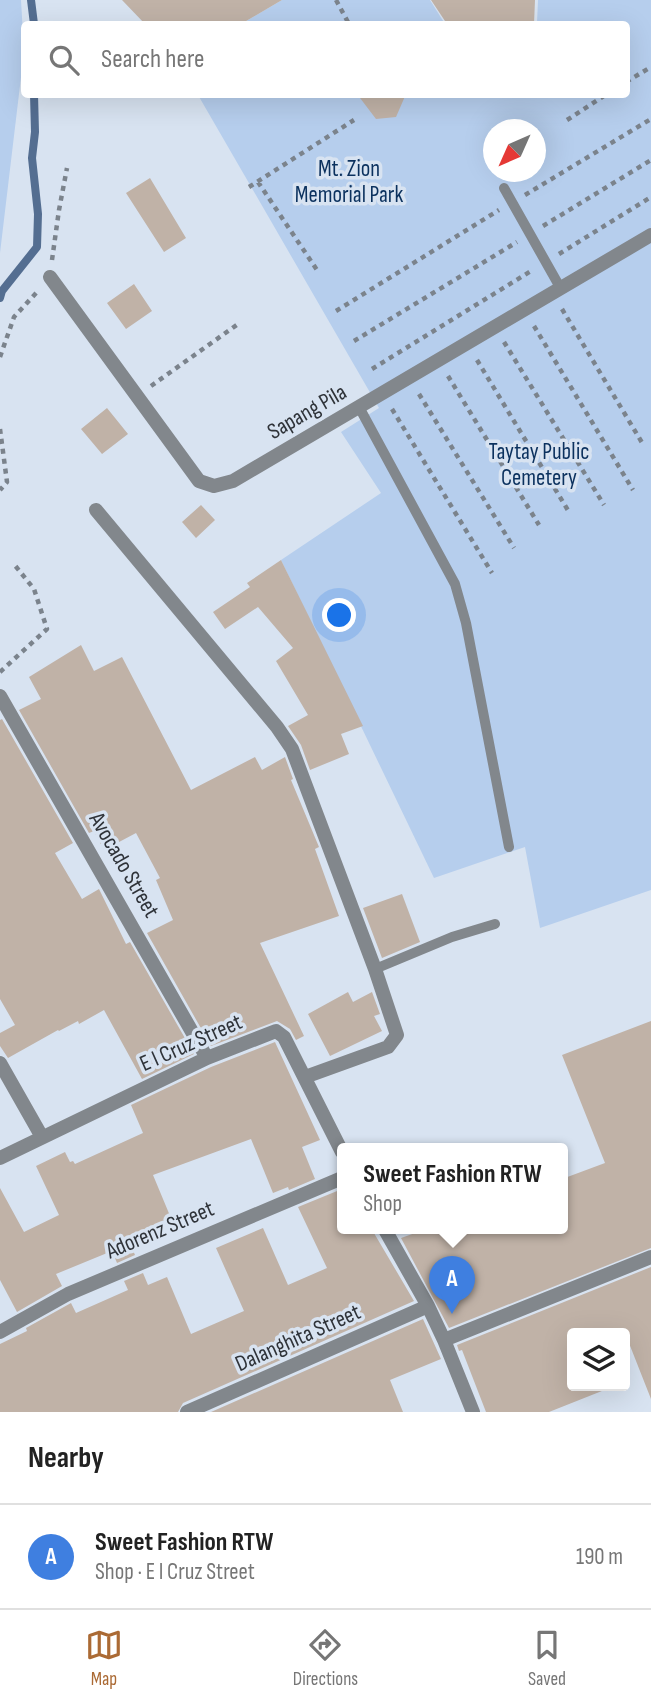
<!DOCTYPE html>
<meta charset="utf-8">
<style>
:root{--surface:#fff;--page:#f2f2f2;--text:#222;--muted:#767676;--line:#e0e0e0;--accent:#ab6a34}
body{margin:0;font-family:"Sofia Sans Condensed",sans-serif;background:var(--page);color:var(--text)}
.controls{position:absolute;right:21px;bottom:21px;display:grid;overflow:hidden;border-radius:7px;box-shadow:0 7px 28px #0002}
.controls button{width:63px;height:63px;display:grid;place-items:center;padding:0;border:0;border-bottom:2px solid var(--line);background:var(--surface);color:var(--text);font:35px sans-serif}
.compass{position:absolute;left:483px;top:119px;width:63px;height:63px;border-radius:50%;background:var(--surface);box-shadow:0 7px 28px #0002;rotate:225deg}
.you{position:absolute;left:340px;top:616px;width:24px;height:24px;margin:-18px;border:5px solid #fff;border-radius:50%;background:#1a73e8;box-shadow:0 0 0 10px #1a73e833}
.badge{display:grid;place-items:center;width:46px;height:46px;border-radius:50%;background:var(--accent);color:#fff;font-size:23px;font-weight:700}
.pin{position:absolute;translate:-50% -58px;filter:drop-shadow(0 2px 4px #0008)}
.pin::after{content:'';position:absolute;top:37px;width:24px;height:21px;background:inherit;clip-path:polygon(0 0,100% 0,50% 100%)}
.popup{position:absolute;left:337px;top:1143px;width:231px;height:91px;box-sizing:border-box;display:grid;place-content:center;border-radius:7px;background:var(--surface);filter:drop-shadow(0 2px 5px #0005);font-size:23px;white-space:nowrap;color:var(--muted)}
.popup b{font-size:26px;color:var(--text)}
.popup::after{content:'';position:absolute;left:50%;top:100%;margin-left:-14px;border:14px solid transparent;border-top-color:var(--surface)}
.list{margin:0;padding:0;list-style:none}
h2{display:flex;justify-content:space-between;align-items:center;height:91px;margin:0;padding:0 28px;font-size:30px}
h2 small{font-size:23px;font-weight:400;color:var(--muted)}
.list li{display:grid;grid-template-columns:46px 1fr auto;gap:21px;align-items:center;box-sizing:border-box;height:105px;padding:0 28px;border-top:2px solid var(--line)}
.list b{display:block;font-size:26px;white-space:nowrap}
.list p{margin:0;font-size:23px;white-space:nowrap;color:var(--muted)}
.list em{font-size:23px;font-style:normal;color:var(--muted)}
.icon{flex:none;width:38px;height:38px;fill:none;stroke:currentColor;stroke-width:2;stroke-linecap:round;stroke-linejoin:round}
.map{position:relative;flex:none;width:651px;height:1412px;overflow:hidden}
.search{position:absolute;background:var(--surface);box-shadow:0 7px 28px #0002;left:21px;right:21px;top:21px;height:77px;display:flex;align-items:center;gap:18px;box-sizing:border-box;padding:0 24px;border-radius:7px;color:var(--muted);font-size:26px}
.sheet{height:196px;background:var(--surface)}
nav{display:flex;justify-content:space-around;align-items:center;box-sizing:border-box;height:98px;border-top:2px solid var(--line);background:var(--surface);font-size:19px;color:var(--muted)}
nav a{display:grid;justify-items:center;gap:4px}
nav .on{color:var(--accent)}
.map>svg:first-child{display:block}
.green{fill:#b6ceed;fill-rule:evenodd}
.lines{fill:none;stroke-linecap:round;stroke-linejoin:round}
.stream{stroke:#546e91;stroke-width:8}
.building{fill:#c0b2a7}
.path{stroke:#7b838c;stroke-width:4.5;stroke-dasharray:5 5;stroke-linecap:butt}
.lane{stroke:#82878c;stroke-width:10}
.street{stroke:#82878c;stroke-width:14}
.labels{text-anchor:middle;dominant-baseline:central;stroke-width:7;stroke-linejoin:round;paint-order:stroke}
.park-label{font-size:23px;fill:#0b315e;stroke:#d8e3f1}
.street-label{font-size:23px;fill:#2f3339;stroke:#d8e3f1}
</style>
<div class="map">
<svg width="651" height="1412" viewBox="0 0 651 1412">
<rect width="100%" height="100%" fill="#d8e3f1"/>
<path class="green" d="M0 0H21L24 52 0 253Z
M282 0H430L445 24H241Z
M538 0H651V890L540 928 525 847 434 878 281 560 381 493 341 432 379 408 198 95 626 94V24H535L537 23ZM494 130H536V172H494Z"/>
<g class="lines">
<path class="stream" d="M31 0 34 24
M0 298 2 291 37 247 38 214 32 158 35 132 34 94"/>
</g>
<path class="building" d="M122 0H282L241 24H145Z
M431 0H535L534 24H447Z
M357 94H406L396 117 376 119Z
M150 178 186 238 164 252 126 193Z
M134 284 152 311 126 329 107 303Z
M107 408 128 434 102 454 81 429Z
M201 505 215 520 196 538 182 522Z
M281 560 363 726 341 734 349 754 310 770 301 745 288 726 308 715 276 661 293 648 258 607 225 629 213 612 250 587 247 583Z
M81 645 94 671 122 657 191 790 255 757 262 770 285 757 293 779 291 780 319 847 315 849 339 916 260 943 304 1036 296 1040 290 1029 277 1021 211 1046 147 933 173 920 156 880 160 878 136 833 104 850 94 831 89 833 19 710 41 699 29 677Z
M2 719 73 843 55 853 82 899 99 889 126 944 130 942 194 1054 142 1079 104 1010 79 1024 78 1021 59 1031 58 1030 8 1058 0 1046V1033L15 1025 0 999V720Z
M402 894 420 942 382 958 363 908Z
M348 992 353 1002 372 992 380 1014 374 1016 382 1031 330 1056 308 1014Z
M651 1021V1248L449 1328 401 1238 429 1228H562V1179L605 1163 562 1055Z
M275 1042 320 1140 302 1147 315 1179 289 1190 288 1187 273 1193 251 1139 153 1175 173 1223 129 1241 135 1255 117 1263 112 1251 56 1274 62 1286 17 1312 0 1280V1188L24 1232 59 1215 36 1166 65 1152 70 1162 73 1161 75 1164 143 1133 131 1105 211 1067Z
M342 1189V1228H371L414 1301 183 1403 178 1412H0V1344L27 1331 26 1328 71 1303 76 1313 128 1290 124 1281 143 1273 148 1285 167 1277 191 1334 244 1311 216 1248 263 1228 288 1285 327 1268 298 1207Z
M651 1267V1399L625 1333H572V1386L612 1387 549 1412H486L462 1350 459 1351 457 1345Z
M423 1319 441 1359 390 1380 403 1412H211Z"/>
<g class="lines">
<path class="path" d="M336 0 349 24
M626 82 651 67
M567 120 607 94
M258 182 319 273
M249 187 354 120
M525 195 651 119
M543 226 651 160
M559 254 651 197
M52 260 59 210 67 168
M562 309 644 446
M336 311 499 210
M534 326 633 490
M354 341 517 242
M504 342 604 505
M0 357 14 317 37 292
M477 360 569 512
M372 369 531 271
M448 376 539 525
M151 386 238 324
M419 394 514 548
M392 409 492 573
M0 429 7 482 0 490
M0 672 47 629 34 589 13 563"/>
<path class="lane" d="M504 188 561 289
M359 407 455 584 466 623 509 847
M375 969 452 937 495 924"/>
<path class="street" d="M50 277 199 481 214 486 233 481 651 235
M96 510 277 727 292 749 375 969 397 1035 388 1047 305 1077
M0 696 207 1058
M0 1063 42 1137
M0 1158 207 1058 276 1031 284 1037 342 1152
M384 1228 428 1306 444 1340 473 1412
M0 1332 68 1294 342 1178
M444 1340 651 1257
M187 1412 428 1306"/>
</g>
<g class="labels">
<g class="park-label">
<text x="349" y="169">Mt. Zion<tspan x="349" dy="26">Memorial Park</tspan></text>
<text x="539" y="452">Taytay Public<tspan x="539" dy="26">Cemetery</tspan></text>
</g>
<g class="street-label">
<text transform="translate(307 412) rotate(-30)">Sapang Pila</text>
<text transform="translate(124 865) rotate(60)">Avocado Street</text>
<text transform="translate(191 1043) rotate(-24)">E I Cruz Street</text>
<text transform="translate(160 1230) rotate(-23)">Adorenz Street</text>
<text transform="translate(298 1338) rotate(-24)">Dalanghita Street</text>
</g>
</g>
</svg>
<div class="controls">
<button><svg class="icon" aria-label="layers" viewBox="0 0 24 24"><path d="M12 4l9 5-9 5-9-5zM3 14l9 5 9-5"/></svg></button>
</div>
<svg class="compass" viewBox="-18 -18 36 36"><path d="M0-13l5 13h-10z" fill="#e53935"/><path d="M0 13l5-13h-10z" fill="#767676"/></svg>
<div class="you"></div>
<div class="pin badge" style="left:452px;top:1314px;background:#3f7fe0">A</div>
<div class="popup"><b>Sweet Fashion RTW</b>Shop</div>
<div class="search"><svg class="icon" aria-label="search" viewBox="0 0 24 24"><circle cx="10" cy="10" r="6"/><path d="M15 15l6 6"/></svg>Search here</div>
</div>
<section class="sheet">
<h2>Nearby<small></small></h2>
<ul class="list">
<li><span class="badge" style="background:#3f7fe0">A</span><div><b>Sweet Fashion RTW</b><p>Shop · E I Cruz Street</p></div><em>190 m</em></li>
</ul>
</section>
<nav>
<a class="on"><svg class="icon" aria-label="map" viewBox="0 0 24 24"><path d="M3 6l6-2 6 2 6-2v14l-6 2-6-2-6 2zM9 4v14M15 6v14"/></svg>Map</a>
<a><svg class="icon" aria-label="directions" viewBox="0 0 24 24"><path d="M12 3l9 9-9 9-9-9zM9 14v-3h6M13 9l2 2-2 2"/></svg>Directions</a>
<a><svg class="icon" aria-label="saved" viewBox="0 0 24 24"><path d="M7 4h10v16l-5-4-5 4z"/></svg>Saved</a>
</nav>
